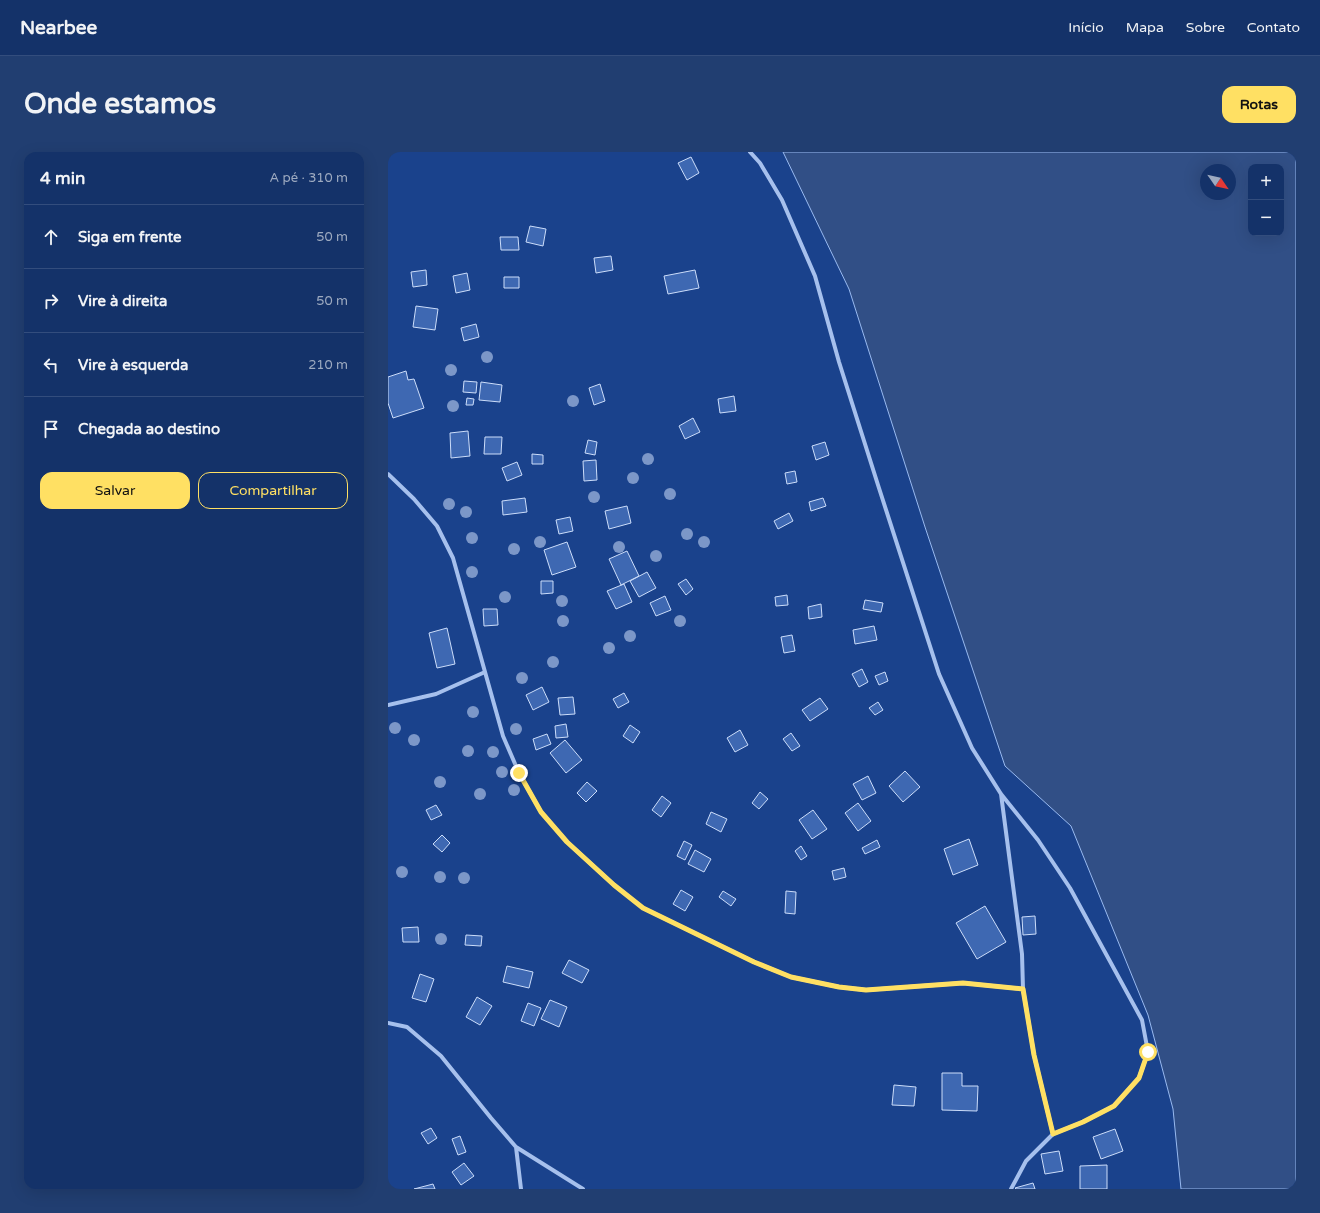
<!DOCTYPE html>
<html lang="pt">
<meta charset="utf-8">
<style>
:root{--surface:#143269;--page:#213e71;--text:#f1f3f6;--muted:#9daac0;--line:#334d7d;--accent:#ffe063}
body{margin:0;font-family:"Varela Round",sans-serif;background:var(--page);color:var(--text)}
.controls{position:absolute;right:12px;top:12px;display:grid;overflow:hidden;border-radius:8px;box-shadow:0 4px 16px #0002}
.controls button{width:36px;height:36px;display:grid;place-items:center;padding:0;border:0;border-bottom:1px solid var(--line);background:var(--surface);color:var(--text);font:20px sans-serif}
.compass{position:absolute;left:812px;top:12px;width:36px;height:36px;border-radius:50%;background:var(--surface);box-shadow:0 4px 16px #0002;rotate:124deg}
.stop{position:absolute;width:12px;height:12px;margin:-9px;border:3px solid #ffe063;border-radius:50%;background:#fff}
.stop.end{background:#ffe063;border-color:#fff;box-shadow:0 1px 4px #0008}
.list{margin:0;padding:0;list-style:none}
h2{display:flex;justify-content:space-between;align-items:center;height:52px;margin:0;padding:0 16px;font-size:17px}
h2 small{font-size:13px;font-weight:400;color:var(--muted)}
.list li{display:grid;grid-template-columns:26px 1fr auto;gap:12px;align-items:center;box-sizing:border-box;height:64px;padding:0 16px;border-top:1px solid var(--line)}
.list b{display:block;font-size:15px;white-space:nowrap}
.list em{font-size:13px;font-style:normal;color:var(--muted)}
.actions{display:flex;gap:8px;padding:12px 16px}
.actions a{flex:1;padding:9px 0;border:1px solid var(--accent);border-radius:12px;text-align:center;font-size:14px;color:var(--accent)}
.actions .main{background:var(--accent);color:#111}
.icon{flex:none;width:22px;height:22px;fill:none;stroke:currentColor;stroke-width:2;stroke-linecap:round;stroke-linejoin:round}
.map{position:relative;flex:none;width:908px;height:1037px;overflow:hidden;border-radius:12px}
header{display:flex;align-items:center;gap:24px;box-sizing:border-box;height:56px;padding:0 20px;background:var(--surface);border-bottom:1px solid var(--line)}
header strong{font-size:19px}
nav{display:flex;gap:22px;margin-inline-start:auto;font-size:14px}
.intro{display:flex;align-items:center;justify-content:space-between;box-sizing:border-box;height:96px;padding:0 24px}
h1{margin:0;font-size:28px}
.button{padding:10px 18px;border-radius:12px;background:var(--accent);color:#111;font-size:14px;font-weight:700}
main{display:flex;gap:24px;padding:0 24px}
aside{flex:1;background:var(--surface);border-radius:12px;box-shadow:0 4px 16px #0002}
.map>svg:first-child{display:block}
.water{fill:#314f86;stroke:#99baf0;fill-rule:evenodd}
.building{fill:#3e68b2;stroke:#ccddfa}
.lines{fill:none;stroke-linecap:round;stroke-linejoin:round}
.minor{stroke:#a6c0ed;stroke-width:4}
.tree{fill:#7c97c8}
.route{stroke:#ffe063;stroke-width:5}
</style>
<header>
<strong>Nearbee</strong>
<nav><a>Início</a><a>Mapa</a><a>Sobre</a><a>Contato</a></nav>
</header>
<div class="intro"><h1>Onde estamos</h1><a class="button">Rotas</a></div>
<main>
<aside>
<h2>4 min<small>A pé · 310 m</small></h2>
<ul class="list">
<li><svg class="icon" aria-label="ahead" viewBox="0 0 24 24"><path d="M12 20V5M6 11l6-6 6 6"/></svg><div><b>Siga em frente</b></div><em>50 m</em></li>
<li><svg class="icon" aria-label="right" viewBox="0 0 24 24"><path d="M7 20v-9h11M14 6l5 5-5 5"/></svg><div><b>Vire à direita</b></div><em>50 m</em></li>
<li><svg class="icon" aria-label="left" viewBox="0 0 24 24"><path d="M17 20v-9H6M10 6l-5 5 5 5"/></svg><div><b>Vire à esquerda</b></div><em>210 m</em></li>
<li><svg class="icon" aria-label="arrive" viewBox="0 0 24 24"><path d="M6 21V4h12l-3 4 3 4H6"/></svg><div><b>Chegada ao destino</b></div></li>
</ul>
<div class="actions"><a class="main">Salvar</a><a>Compartilhar</a></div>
</aside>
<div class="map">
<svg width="908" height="1037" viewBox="0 0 908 1037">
<rect width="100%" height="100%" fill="#1a428c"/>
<path class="water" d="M395 0H908V1037H793L785 957 760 863 683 674 617 614 537 375 461 137ZM863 15H893V81H863ZM818 18H842V42H818Z"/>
<path class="building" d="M303 5 311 21 299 28 290 11Z
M142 74 158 77 155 94 138 90Z
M112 85H130L131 98H113Z
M223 104 225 118 208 121 206 106Z
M38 118 39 133 25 135 23 120Z
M307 118 311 136 280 142 276 124Z
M79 121 82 138 68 141 65 124Z
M116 125H131V136H116Z
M28 154 50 157 47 178 25 175Z
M88 172 91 185 76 189 73 176Z
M18 219 20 228 26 227 36 256 5 266 0 251V225Z
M76 229 89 230 88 241 75 240Z
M93 230 114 233 112 250 91 248Z
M212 232 217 249 206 253 201 236Z
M346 244 348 259 332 261 330 247Z
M79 246 86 247 85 253H78Z
M305 266 312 280 297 287 291 274Z
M80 279 82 304 63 306 62 281Z
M97 285H114L113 302H96Z
M200 288 209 290 207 303 197 301Z
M437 290 441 303 428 308 424 294Z
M144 302 155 303V312H144Z
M208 308 209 328 196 329 195 309Z
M129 310 134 323 119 329 114 316Z
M407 319 409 330 399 332 397 321Z
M137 346 139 360 115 363 114 349Z
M435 346 438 354 423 359 421 350Z
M239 354 243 371 221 377 217 359Z
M401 361 405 369 390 377 386 369Z
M182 365 185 379 171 382 168 368Z
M179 390 188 415 164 423 156 398Z
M239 399 251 424 233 433 221 407Z
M259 420 268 436 251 445 242 429Z
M298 427 305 437 298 443 290 432Z
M153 429H165V441L153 442Z
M236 432 244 450 228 457 219 439Z
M399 443 400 453 388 454 387 445Z
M277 444 283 458 268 464 262 451Z
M477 448 495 451 493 460 475 457Z
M433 452 434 465 421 467 420 455Z
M95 457H109L110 473 96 474Z
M486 474 489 488 467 492 465 478Z
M59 476 67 512 49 516 41 481Z
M404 483 407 499 396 501 393 485Z
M474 517 480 530 471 535 464 522Z
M497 520 500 529 491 533 487 524Z
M154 535 161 550 145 558 138 543Z
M236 541 241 550 230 556 225 547Z
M185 545 187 562 172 563 170 546Z
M432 546 440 557 422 569 414 558Z
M490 550 495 558 487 563 481 556Z
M178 572 180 585 168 586 167 574Z
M242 573 252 580 245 591 235 584Z
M352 578 360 593 347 600 339 586Z
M403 581 412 594 404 599 395 587Z
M159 582 163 592 148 598 145 587Z
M177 588 194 608 178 621 162 601Z
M517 619 532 635 515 650 501 634Z
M480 624 488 641 474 648 465 632Z
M199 630 209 639 198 650 189 641Z
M372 640 380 647 371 657 364 651Z
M274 644 283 651 273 665 264 658Z
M470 651 483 669 470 679 457 661Z
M48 653 54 663 43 668 38 658Z
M425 658 439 677 424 687 411 668Z
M323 660 339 667 333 680 318 672Z
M54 683 62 691 54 700 45 692Z
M581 687 590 713 565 723 556 697Z
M489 688 492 695 477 702 474 696Z
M296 689 304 693 297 708 289 704Z
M413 694 419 704 413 708 407 699Z
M307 698 323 707 316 720 300 712Z
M456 716 458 725 446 728 444 719Z
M293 738 305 745 297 759 285 752Z
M335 739 348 747 343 754 331 745Z
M398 739 408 740 407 762 397 761Z
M597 754 618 790 589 807 568 771Z
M647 764 648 782 635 783 634 765Z
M30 775 31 790H15L14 776Z
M78 783 94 784 93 794 77 793Z
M181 808 201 818 194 831 174 821Z
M119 814 145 820 141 836 115 830Z
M32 822 46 827 38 850 24 846Z
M89 845 104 854 92 873 78 865Z
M162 848 179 855 171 875 153 867Z
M140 851 153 856 146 874 133 869Z
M554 921H574V934H590L589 959 554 958Z
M506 933 528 935 526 954 504 953Z
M43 976 49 986 40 992 33 981Z
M727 977 735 999 713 1007 705 985Z
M72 984 78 1000 70 1003 64 987Z
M671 999 675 1019 657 1022 653 1002Z
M76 1011 86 1024 73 1033 64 1020Z
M719 1013V1037H692V1014Z
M645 1031 647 1037H628L627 1036Z
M45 1032 47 1037H26Z"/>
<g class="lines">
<path class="minor" d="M362 0 372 11 394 48 427 124 451 210 490 333 551 522 584 596 613 642 650 688 682 736 754 868 760 900 751 926 726 954 695 970 665 982 638 1009 623 1037
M0 322 26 347 49 374 65 406 115 584 131 621 153 660 179 690 226 733 255 756 366 810 403 825 451 835 478 838 575 831 635 837
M0 553 48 542 97 520
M613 642 634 802 635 837 646 903 665 982
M0 871 19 875 53 904 103 966 128 995 195 1037
M128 995 133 1037"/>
</g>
<g class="tree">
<circle cx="99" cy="205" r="6"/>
<circle cx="63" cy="218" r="6"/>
<circle cx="185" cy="249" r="6"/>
<circle cx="65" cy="254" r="6"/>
<circle cx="260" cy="307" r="6"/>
<circle cx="245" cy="326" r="6"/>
<circle cx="282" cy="342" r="6"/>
<circle cx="206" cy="345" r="6"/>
<circle cx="61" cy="352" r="6"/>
<circle cx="78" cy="360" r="6"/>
<circle cx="299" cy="382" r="6"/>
<circle cx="84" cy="386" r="6"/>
<circle cx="152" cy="390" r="6"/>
<circle cx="316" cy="390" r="6"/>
<circle cx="231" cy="395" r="6"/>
<circle cx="126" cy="397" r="6"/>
<circle cx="268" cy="404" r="6"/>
<circle cx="84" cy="420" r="6"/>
<circle cx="117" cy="445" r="6"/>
<circle cx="174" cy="449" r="6"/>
<circle cx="175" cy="469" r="6"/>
<circle cx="292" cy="469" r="6"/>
<circle cx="242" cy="484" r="6"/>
<circle cx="221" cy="496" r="6"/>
<circle cx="165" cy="510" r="6"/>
<circle cx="134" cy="526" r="6"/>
<circle cx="85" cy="560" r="6"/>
<circle cx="7" cy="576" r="6"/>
<circle cx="128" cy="577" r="6"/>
<circle cx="26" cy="588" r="6"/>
<circle cx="80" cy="599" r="6"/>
<circle cx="105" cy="600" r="6"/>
<circle cx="114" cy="620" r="6"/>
<circle cx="52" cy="630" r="6"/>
<circle cx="126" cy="638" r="6"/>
<circle cx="92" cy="642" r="6"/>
<circle cx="14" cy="720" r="6"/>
<circle cx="52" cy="725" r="6"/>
<circle cx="76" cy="726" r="6"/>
<circle cx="53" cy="787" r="6"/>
</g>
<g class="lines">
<path class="route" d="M131 621 153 660 179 690 226 733 255 756 366 810 403 825 451 835 478 838 575 831 635 837 646 903 665 982 695 970 726 954 751 926 760 900"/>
</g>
</svg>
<div class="controls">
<button>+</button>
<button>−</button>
</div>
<svg class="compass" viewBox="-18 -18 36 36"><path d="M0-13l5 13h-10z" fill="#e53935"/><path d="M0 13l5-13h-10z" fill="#9daac0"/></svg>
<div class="stop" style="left:760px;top:900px"></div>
<div class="stop end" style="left:131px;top:621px"></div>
</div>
</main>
